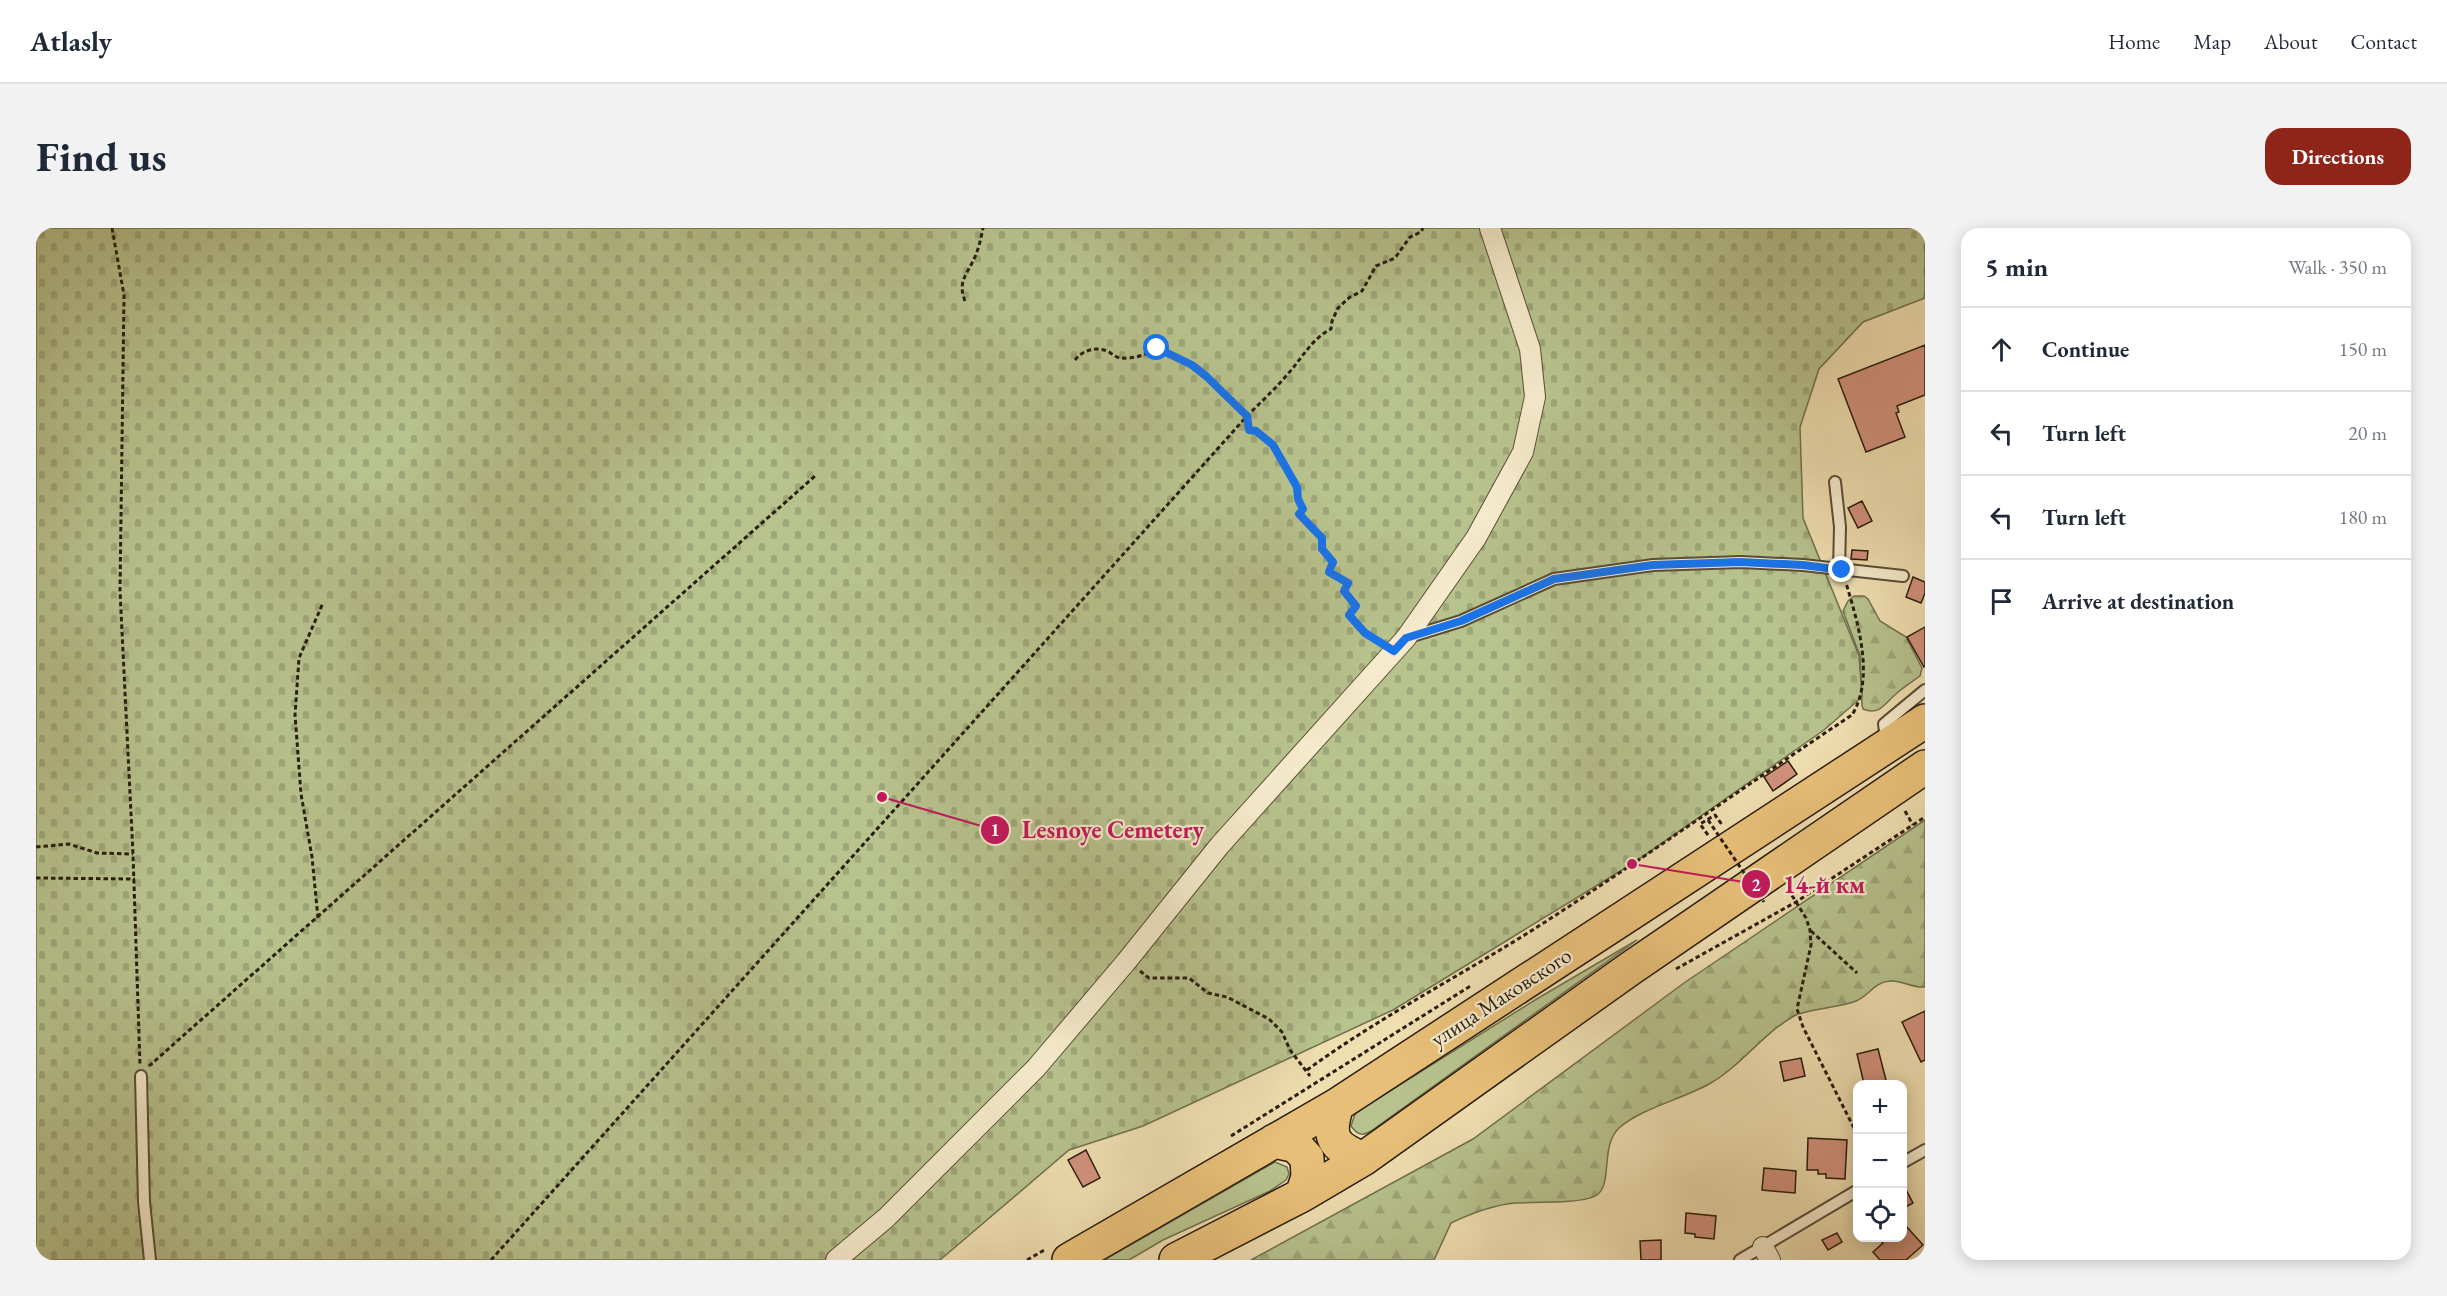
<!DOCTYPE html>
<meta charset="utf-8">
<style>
:root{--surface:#fff;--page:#f2f2f3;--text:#1f2937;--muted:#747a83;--line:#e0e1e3;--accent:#8f2418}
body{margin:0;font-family:"EB Garamond",serif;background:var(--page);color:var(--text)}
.controls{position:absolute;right:18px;bottom:18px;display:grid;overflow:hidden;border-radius:12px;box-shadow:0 3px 15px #0003}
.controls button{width:54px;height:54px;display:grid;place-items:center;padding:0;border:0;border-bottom:2px solid var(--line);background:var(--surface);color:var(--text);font:30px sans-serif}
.stop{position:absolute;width:18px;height:18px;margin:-14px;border:4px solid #1a73e8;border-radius:50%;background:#fff}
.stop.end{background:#1a73e8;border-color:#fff;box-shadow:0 2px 6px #0008}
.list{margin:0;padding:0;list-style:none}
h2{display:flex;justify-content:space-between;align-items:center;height:78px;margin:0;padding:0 24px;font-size:26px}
h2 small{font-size:20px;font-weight:400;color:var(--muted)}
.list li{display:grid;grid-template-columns:39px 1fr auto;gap:18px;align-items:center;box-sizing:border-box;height:84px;padding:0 24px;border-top:2px solid var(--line)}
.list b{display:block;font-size:22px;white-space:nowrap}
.list em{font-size:20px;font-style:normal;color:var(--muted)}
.icon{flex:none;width:33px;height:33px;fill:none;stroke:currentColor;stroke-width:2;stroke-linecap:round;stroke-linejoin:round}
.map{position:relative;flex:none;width:1889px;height:1032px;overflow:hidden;border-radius:18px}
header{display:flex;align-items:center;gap:36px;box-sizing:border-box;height:84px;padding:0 30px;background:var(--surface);border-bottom:2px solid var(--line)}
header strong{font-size:28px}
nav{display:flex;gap:33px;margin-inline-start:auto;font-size:21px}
.intro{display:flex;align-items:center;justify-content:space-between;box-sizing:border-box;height:144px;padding:0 36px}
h1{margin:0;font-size:42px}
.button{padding:15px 27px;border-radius:18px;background:var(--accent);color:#fff;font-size:21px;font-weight:700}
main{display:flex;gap:36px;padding:0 36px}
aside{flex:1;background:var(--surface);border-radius:18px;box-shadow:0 3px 15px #0003}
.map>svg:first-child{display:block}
.grass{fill:#b7c28d;stroke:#70704e;stroke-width:1.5}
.forest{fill:url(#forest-firs);stroke:#70704e;stroke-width:1.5}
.cemetery{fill:url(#cemetery-stones);stroke:#70704e;stroke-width:1.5}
.building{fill:#d1917b;stroke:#291d0e;stroke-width:1.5}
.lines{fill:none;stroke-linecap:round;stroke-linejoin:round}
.lane-casing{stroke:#5a4d36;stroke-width:14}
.street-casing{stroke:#5a4d36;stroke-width:22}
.highway-casing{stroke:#291d0e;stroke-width:36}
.path{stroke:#291d0e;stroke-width:3;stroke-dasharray:4.5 3;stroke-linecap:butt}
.lane{stroke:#f5eacc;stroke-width:10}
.street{stroke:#f5eacc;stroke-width:20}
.highway{stroke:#e8bf78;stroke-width:33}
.path-bridge{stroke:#291d0e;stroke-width:3;stroke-dasharray:4.5 3;stroke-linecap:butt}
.route{stroke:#1a73e8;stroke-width:8}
.labels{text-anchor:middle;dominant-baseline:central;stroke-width:4.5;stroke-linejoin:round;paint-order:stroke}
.street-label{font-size:22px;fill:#291d0e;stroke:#f5eacc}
.leader{fill:none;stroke:#c2185b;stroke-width:2}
.callout-dot{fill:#c2185b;stroke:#f5eacc;stroke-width:2}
.mark-label{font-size:18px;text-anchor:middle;font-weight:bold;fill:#fff}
.callout-label{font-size:24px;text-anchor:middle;font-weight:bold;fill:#c2185b;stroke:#f5eacc;stroke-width:4.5;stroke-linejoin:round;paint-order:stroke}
</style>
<header>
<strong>Atlasly</strong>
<nav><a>Home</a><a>Map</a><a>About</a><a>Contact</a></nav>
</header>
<div class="intro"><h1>Find us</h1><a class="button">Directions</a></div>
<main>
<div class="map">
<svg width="1889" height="1032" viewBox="0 0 1889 1032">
<defs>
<pattern id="forest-firs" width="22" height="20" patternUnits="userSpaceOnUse" patternTransform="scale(1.5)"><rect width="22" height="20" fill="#b7c28d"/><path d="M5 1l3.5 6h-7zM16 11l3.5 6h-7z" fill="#9da678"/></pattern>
<pattern id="cemetery-stones" width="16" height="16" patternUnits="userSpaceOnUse" patternTransform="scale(1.5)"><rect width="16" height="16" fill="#b7c28d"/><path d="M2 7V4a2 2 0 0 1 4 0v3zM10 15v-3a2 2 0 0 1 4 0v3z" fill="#9da678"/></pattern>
</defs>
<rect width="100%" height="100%" fill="#efdeb0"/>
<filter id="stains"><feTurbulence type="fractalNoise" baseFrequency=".00333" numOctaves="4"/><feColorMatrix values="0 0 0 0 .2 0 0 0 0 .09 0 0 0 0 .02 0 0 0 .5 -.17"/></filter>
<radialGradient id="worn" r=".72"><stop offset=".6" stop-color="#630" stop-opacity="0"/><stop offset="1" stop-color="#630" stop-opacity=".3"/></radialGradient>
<path class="grass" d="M1601 712 1335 903C1325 909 1321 906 1315 898L1319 886 1325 881 1499 772Z
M1239 934 1251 939 1253 946 1250 952 1234 963 1127 1012 1093 1032H1068Z"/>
<path class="forest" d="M1818 368H1828L1832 371 1844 393 1870 409 1886 440 1884 448C1876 454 1867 459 1860 466 1849 475 1844 488 1827 481L1826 477 1824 428 1807 383 1812 373Z
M1889 592V759C1876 760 1866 752 1854 753 1838 754 1833 768 1820 773 1803 780 1770 781 1758 788 1726 806 1704 839 1673 856 1644 872 1606 880 1583 900 1564 918 1577 955 1561 967 1548 976 1496 974 1479 975 1456 977 1436 985 1415 995L1398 1032H1215L1437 911 1648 755Z"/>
<path class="cemetery" d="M0 0H1889V70L1827 94 1783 141 1764 199 1767 290 1823 428 1826 469 1788 502 1596 636 1357 782 1107 898 1033 922 904 1032H0Z"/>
<path class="building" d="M1889 117V167L1861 178 1863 184 1860 185 1869 209 1830 224 1802 151Z
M1826 273 1836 293 1822 300 1812 280Z
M1816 322 1832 323 1831 332 1815 331Z
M1877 349 1889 354V365L1885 375 1870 369Z
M1889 399V438L1888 439 1871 409Z
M1752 533 1761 546 1737 563 1728 549Z
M1889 783V832L1885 834 1866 794Z
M1842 821 1851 856H1828L1821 826Z
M1765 830 1769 848 1748 853 1744 834Z
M1772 910 1811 912 1809 951 1790 950V946H1782V942H1771Z
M1050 922 1064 950 1047 959 1032 932Z
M1728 940 1760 943 1759 965 1726 962Z
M1867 956 1877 975 1866 981V957Z
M1650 985 1680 988 1678 1011 1659 1009V1006L1649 1005Z
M1870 998 1887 1017 1870 1032H1844L1837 1024 1847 1015 1841 1010H1866V1001Z
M1801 1005 1806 1014 1792 1022 1786 1012Z
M1625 1012V1032H1605L1604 1013Z"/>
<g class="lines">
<defs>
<path id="lane" d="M1799 254 1804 299 1803 342
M1373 409 1425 393 1518 351 1617 337 1705 334 1767 337 1867 348
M1850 512 1848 496 1889 462
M105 848 108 974 114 1032
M1866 935 1889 922
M1704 1032 1822 962"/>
<path id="street" d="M1727 1019 1734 1032
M800 1032 850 990 1000 840 1090 734 1184 617 1370 410 1440 310 1487 224 1499 169 1494 121 1454 0"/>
<path id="highway" d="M1301 877C1291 909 1296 918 1327 931
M1238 913 1260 918 1271 930 1272 949 1266 967
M1033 1032 1301 877 1889 493
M1140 1032 1266 967 1327 931 1595 740 1889 539"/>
</defs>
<use href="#lane" class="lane-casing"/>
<use href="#street" class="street-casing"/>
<use href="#highway" class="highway-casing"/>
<path class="path" d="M76 0 88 67 84 363 97 626 104 837
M929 73C922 55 929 49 937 33 942 24 945 10 947 0
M1039 132C1045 124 1056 119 1068 122 1074 123 1079 130 1085 130 1096 131 1112 127 1121 120L1156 137 1170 148 1211 188 1213 202 1220 203 1237 217 1261 259 1262 271 1267 281 1263 286 1286 310V321L1297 334 1293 344 1312 355 1308 363 1320 378 1313 387 1329 405 1344 414
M1869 583 1877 597
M1672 607 1664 596 1679 587 1687 598
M0 619 33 616 61 625 97 626
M0 650 99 651
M1752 661 1770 690 1774 702 1775 717 1761 781 1767 799 1822 908
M282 690 276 629 265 566 259 487 263 430 287 375
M1775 703 1821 745
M1640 741 1760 674 1889 589
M1104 743 1113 750H1153L1172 765 1191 769 1233 791 1246 804 1254 822 1274 848
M113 838 779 248
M1271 842C1345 788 1428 746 1506 696 1611 628 1712 556 1816 487 1839 450 1822 395 1810 355
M1195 908 1436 757
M455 1032 1211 188C1224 175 1238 162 1250 148 1266 131 1274 112 1295 101L1296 93 1302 80 1314 69 1326 63 1340 38 1359 30 1374 9 1385 4 1387 0
M991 1032 1010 1021"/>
<use href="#lane" class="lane"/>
<use href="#street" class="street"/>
<use href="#highway" class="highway"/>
<path class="path-bridge" d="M1672 592 1728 674"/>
</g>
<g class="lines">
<path class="route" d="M1121 120 1156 137 1170 148 1211 188 1213 202 1220 203 1237 217 1261 259 1262 271 1267 281 1263 286 1286 310V321L1297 334 1293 344 1312 355 1308 363 1320 378 1313 387 1329 405 1358 423 1370 410 1425 393 1518 351 1617 337 1704 334 1767 337 1806 342"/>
</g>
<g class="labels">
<g class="street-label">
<text transform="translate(1465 769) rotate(-33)">улица Маковского</text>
</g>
</g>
<path class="leader" d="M846 569L959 602M1596 636L1720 656"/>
<g class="callout-dot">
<circle cx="846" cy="569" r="6"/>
<circle cx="1596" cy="636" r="6"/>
<circle cx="959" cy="602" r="15"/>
<circle cx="1720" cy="656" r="15"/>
</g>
<g class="mark-label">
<text x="959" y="608">1</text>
<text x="1720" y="663">2</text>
</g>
<g class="callout-label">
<text x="1077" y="610">Lesnoye Cemetery</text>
<text x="1788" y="665">14-й км</text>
</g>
<rect width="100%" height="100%" filter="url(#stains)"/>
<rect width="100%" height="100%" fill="url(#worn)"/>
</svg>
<div class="controls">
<button>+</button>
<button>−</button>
<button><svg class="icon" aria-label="locate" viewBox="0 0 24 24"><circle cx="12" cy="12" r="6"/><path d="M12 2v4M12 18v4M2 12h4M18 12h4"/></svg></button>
</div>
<div class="stop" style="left:1121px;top:120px"></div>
<div class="stop end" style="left:1806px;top:342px"></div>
</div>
<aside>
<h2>5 min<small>Walk · 350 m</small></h2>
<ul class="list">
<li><svg class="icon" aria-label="ahead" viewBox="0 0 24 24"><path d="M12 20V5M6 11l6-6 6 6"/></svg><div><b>Continue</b></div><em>150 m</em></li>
<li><svg class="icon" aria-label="left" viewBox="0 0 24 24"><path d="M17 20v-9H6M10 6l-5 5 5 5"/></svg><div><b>Turn left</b></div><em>20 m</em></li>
<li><svg class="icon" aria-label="left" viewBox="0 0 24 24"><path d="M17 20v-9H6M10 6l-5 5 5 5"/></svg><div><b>Turn left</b></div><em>180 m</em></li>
<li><svg class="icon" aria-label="arrive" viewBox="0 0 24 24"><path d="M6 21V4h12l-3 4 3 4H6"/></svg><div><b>Arrive at destination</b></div></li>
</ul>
</aside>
</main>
